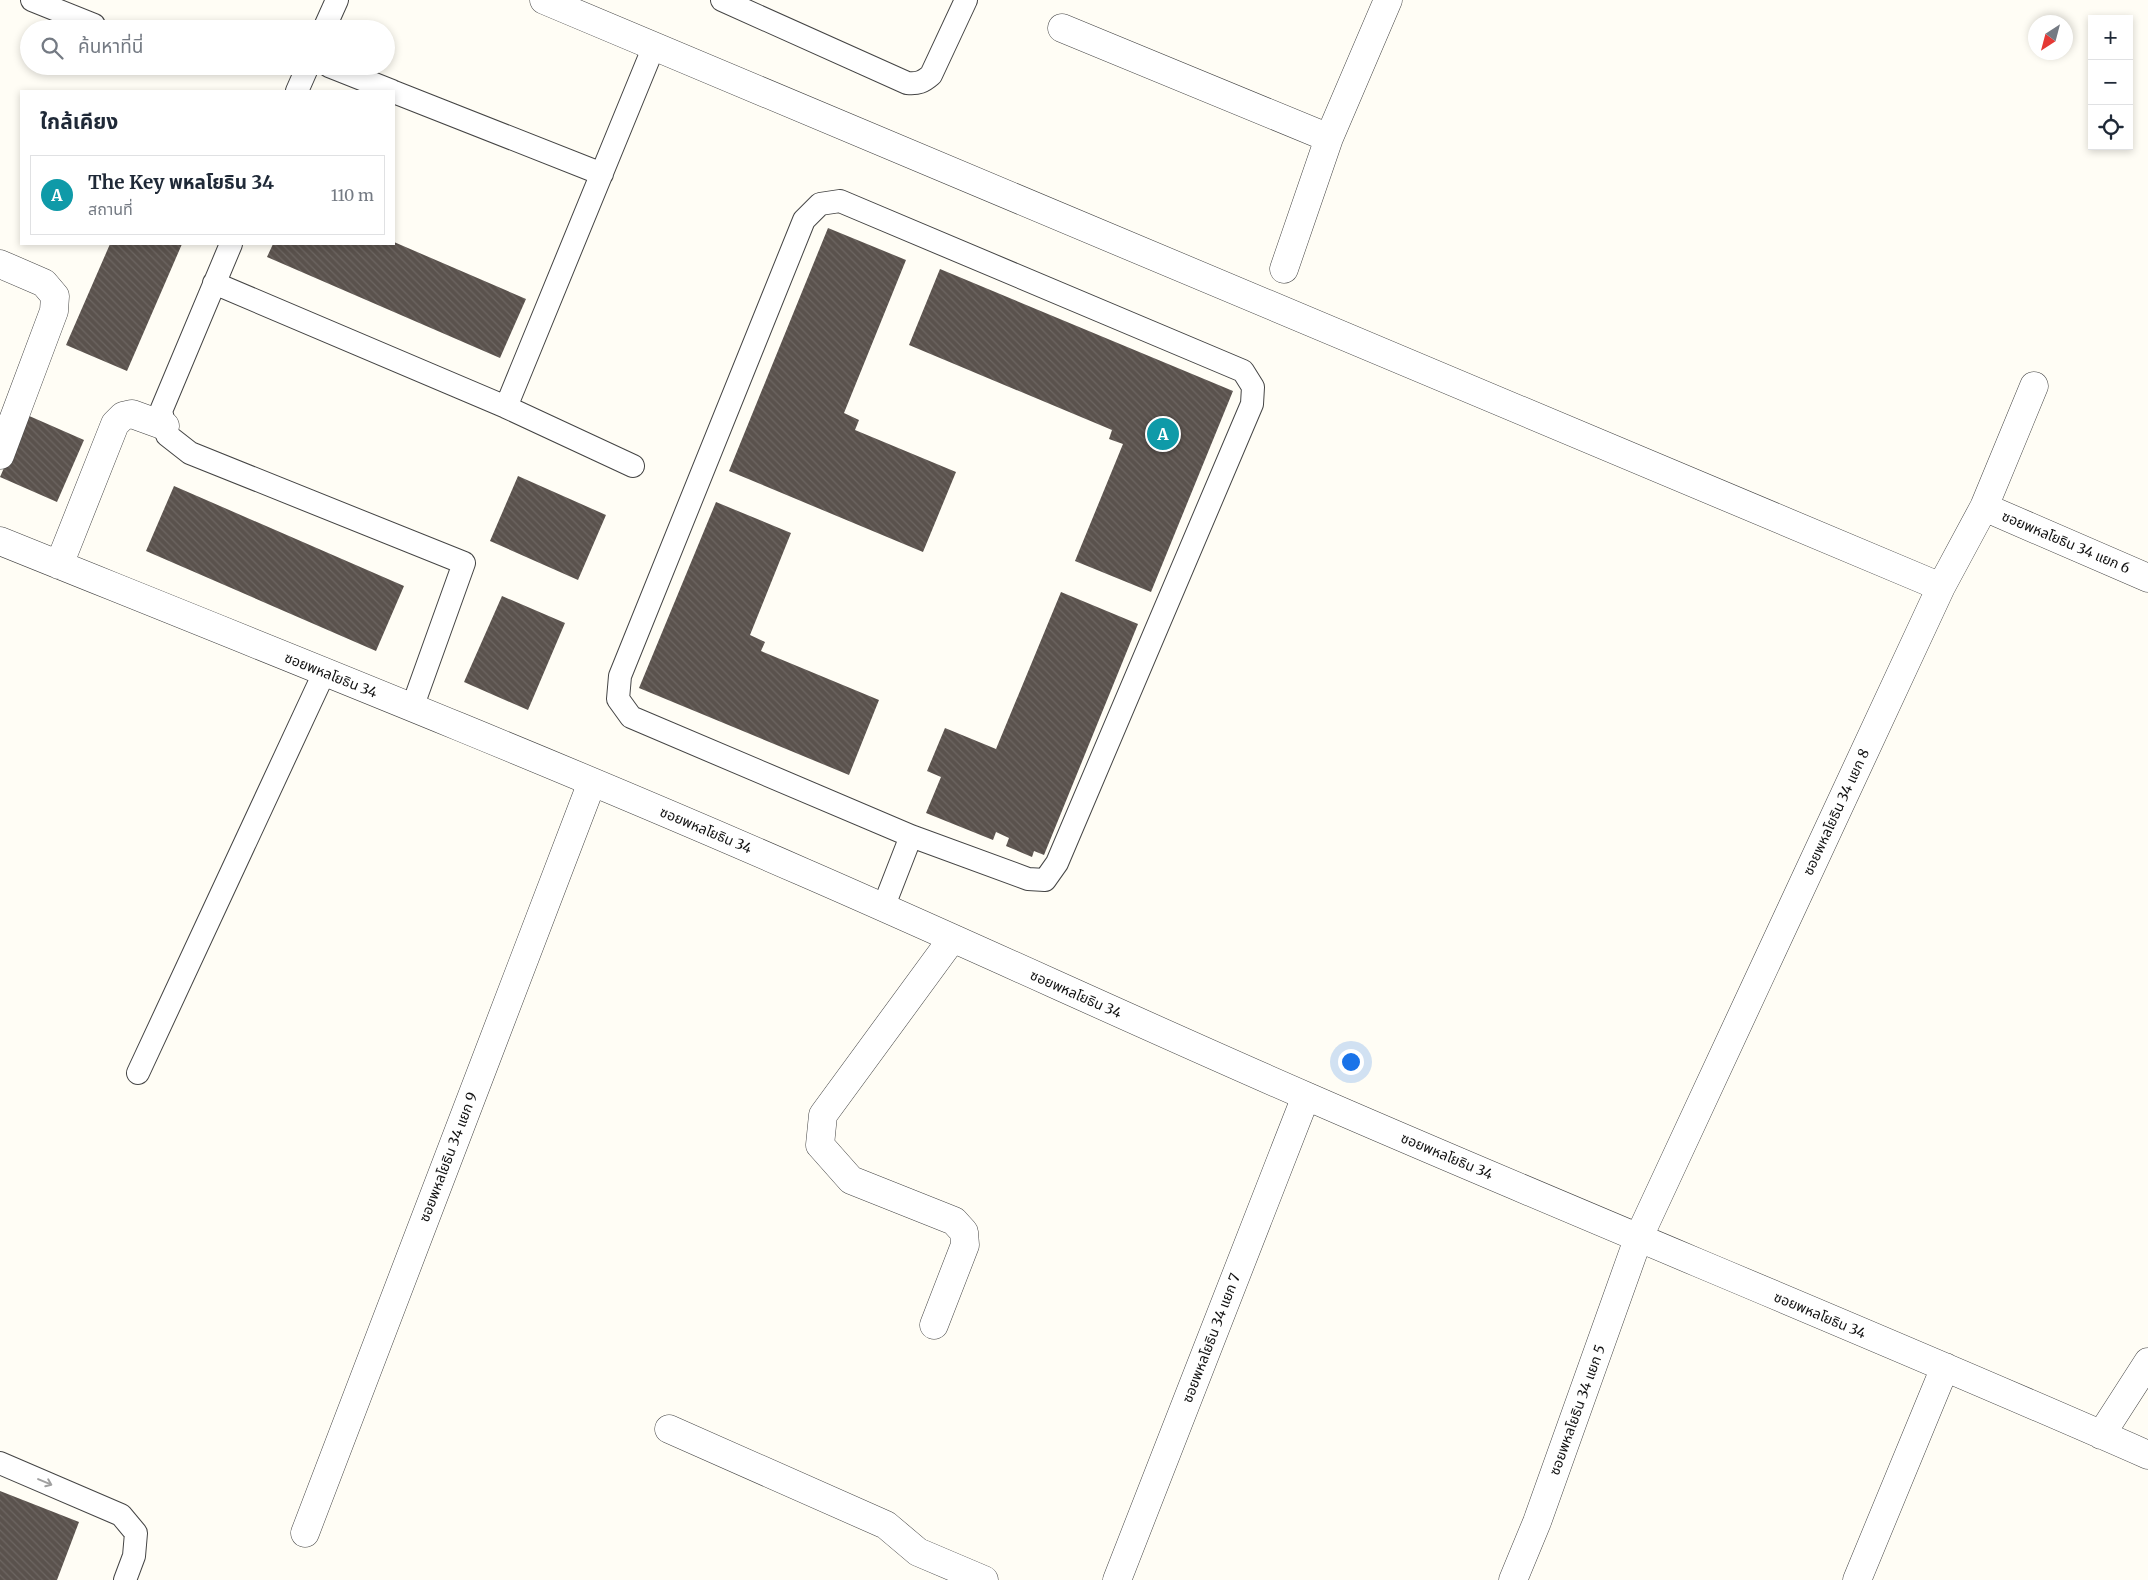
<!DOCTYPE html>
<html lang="th">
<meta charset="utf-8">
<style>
:root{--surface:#fff;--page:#f6f6f7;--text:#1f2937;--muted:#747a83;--line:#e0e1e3;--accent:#c4262e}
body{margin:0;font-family:Merriweather,"Noto Sans Thai",serif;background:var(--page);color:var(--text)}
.controls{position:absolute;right:15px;top:15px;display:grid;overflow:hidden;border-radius:0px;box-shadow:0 2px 8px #0003}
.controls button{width:45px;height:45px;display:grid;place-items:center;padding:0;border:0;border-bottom:1px solid var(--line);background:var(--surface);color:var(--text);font:25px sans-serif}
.compass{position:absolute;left:2028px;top:15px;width:45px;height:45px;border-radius:50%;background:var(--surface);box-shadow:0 2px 8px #0003;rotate:216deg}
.you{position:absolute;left:1350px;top:1061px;width:18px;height:18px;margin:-12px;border:4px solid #fff;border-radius:50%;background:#1a73e8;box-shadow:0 0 0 8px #1a73e833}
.badge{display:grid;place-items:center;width:32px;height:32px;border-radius:50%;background:var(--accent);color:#fff;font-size:16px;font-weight:700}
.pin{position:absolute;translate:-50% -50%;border:2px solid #fff;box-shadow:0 1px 5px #0006}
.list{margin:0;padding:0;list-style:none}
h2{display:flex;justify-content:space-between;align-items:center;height:65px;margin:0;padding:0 20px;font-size:21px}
h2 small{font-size:16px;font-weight:400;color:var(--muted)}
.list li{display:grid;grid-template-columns:32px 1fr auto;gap:15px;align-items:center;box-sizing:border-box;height:80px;margin:0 10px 10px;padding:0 10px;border:1px solid var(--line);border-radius:0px}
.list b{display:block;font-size:19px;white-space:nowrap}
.list p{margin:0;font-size:16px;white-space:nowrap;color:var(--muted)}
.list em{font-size:16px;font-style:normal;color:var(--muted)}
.icon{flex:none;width:28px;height:28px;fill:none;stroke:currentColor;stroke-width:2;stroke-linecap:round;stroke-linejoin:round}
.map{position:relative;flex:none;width:2148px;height:1580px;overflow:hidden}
.search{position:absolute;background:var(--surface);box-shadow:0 2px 8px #0003;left:20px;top:20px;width:375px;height:55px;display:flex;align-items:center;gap:12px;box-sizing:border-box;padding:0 18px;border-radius:28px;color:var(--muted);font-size:19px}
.panel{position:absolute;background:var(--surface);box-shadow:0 2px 8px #0003;left:20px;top:90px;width:375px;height:155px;border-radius:0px}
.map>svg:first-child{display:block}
.building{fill:url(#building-back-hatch)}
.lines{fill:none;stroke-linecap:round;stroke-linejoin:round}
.lane-casing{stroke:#444;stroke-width:24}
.street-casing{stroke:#444;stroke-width:29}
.lane{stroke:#fff;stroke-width:22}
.street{stroke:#fff;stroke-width:28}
.oneway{stroke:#a0a0a0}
.labels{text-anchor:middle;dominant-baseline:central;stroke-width:5;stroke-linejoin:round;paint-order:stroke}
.street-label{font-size:14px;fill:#111;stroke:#fff}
</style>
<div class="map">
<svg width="2148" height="1580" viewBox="0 0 2148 1580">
<defs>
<pattern id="building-back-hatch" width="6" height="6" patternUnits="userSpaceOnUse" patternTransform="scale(1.25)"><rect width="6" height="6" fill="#5a524d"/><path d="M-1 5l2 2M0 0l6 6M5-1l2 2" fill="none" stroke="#6d6662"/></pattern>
</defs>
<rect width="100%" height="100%" fill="#fffdf5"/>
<path class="building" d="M828 228 906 260 844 413 859 420 855 430 956 472 923 552 729 471Z
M394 242 526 299 500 358 267 257 273 244H394Z
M110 244H182L127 371 66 345Z
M940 269 1233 391 1151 592 1075 561 1123 444 1109 439 1112 430 909 345Z
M27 415 84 440 57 502 0 477Z
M518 476 606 515 578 580 490 541Z
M174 486 404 586 376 651 146 551Z
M716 502 791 533 750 635 765 642 761 651 879 700 849 775 639 688Z
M1061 592 1138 624 1044 855 1034 851 1032 857 1006 846 1009 838 996 832 993 840 926 813 941 777 927 771 945 728 996 749Z
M502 596 565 623 528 710 464 682Z
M0 1491 79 1522 57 1580H0Z"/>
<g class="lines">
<defs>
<path id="lane" d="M32 0 94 25
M722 0 907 83C918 84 923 82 931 75L966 0
M324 29 337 0
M329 66 392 91
M297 91 308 66
M394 92 602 174
M840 201 1243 371 1253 387 1252 404 1057 863 1045 880 1028 879 911 836 631 717 618 699 620 676 804 220 820 204Z
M231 244 161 411 167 435 190 453 464 563 412 708
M214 283 506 407 654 46
M506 407 633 466
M883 908 911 836
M138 1073 324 673
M0 1463 121 1515 136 1533 134 1556 125 1580"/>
<path id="street" d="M544 0 1941 587
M1062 28 1329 138
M0 264 44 283 55 296 54 311 0 455
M1284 269 1329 138 1388 0
M1984 507 2148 578
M0 541C268 649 538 756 803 872 971 945 1138 1023 1306 1096 1586 1218 1869 1332 2148 1455
M59 565 115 424 123 416 132 414 165 426
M934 1325 965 1245 964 1232 954 1221 851 1180 820 1145 823 1115 952 939
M669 1429 886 1525 918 1552 984 1580
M2101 1435 2148 1362
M305 1533 592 782
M1117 1580 1306 1096
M1513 1580 1537 1522 1638 1239 1941 587 1984 507 2034 386
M1857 1580 1945 1367"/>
</defs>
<use href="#lane" class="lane-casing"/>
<use href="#street" class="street-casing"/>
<use href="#lane" class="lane"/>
<use href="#street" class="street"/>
</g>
<defs><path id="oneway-shaft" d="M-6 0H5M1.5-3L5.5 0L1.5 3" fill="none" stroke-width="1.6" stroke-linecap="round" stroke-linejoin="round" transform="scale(1.25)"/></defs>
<use class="oneway" href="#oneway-shaft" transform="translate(45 1482) rotate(23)"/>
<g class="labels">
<g class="street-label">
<text transform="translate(2066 542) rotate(23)">ซอยพหลโยธิน 34 แยก 6</text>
<text transform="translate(331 675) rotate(22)">ซอยพหลโยธิน 34</text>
<text transform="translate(1836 812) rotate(-65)">ซอยพหลโยธิน 34 แยก 8</text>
<text transform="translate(706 830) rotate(23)">ซอยพหลโยธิน 34</text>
<text transform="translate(1076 994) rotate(24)">ซอยพหลโยธิน 34</text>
<text transform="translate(1447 1156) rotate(23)">ซอยพหลโยธิน 34</text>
<text transform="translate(448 1157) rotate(-69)">ซอยพหลโยธิน 34 แยก 9</text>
<text transform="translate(1820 1315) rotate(23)">ซอยพหลโยธิน 34</text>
<text transform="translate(1211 1338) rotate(-69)">ซอยพหลโยธิน 34 แยก 7</text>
<text transform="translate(1577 1410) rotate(-70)">ซอยพหลโยธิน 34 แยก 5</text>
</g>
</g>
</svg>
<div class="controls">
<button>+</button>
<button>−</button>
<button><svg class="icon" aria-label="locate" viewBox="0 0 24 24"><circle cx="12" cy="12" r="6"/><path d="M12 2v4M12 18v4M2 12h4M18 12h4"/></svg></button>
</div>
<svg class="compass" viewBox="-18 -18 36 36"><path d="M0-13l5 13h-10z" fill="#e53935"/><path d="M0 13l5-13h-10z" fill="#747a83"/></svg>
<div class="you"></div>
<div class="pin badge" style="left:1163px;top:434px;background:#0f9aa8">A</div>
<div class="search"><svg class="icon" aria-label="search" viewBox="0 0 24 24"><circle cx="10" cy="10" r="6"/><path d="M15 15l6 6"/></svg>ค้นหาที่นี่</div>
<section class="panel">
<h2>ใกล้เคียง<small></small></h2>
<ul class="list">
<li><span class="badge" style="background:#0f9aa8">A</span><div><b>The Key พหลโยธิน 34</b><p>สถานที่</p></div><em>110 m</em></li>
</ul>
</section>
</div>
